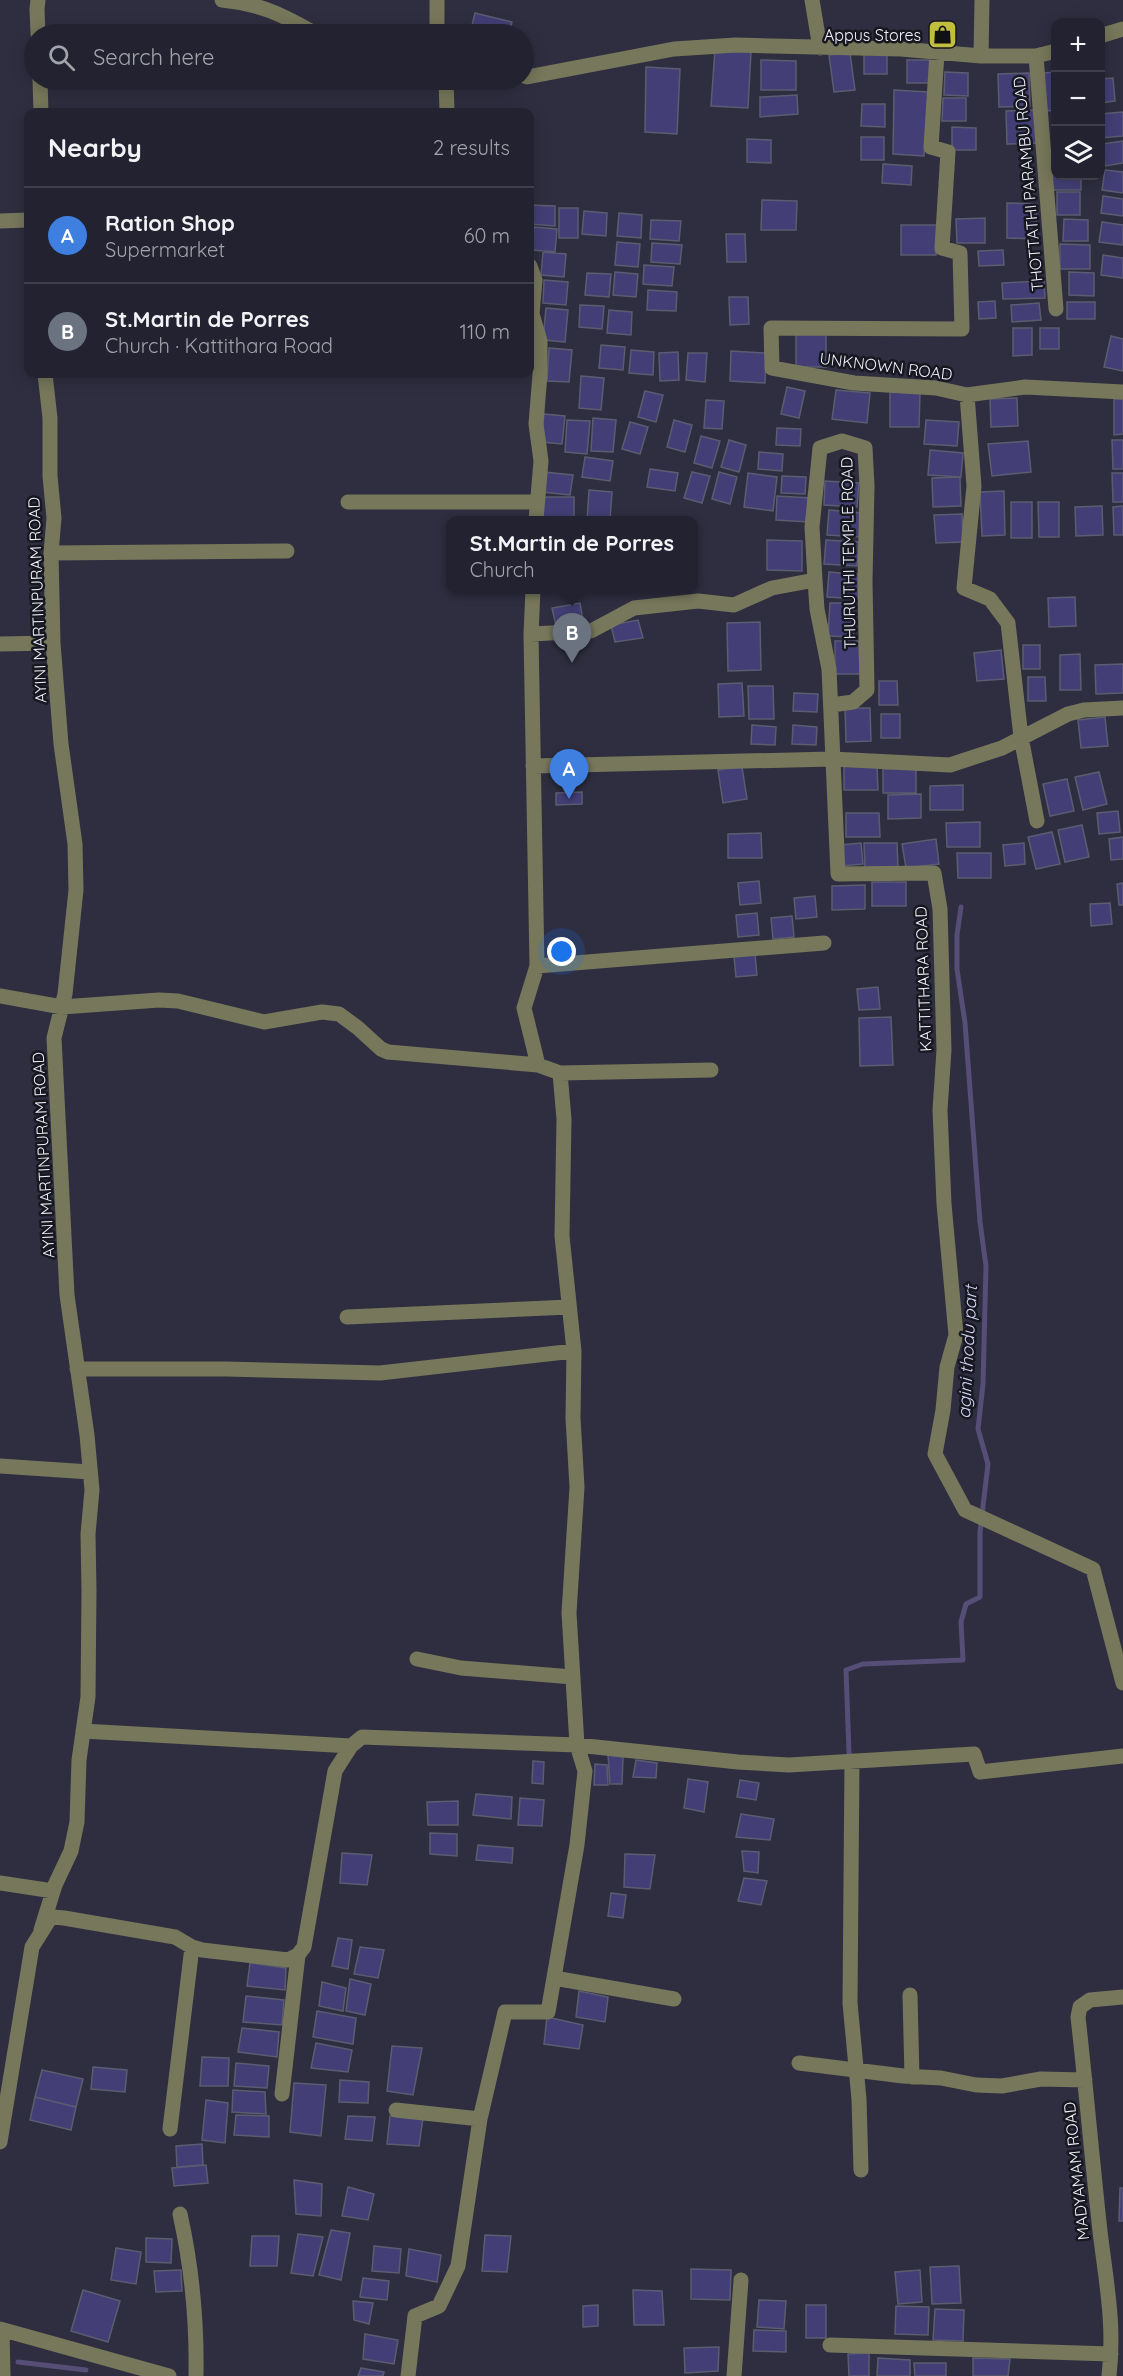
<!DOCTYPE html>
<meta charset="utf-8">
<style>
:root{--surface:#222230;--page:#2e2f3c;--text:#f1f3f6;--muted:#a2a4ab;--line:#3f3f4c;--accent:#c1bd3f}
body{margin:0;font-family:Quicksand,sans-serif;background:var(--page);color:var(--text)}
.controls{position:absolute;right:18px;top:18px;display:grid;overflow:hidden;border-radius:12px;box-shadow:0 3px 15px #0003}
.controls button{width:54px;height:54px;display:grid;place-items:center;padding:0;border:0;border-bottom:2px solid var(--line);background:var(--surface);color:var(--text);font:30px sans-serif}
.you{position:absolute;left:562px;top:952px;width:21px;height:21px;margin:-15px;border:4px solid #fff;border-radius:50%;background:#1a73e8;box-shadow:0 0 0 9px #1a73e833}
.badge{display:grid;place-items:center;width:39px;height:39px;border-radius:50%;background:var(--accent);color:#fff;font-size:20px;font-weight:700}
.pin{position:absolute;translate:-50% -50px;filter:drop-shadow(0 2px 3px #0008)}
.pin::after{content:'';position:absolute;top:32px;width:21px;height:18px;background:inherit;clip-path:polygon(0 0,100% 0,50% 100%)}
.popup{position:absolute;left:446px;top:516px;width:252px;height:78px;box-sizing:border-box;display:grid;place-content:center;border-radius:12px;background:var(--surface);filter:drop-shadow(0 2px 4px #0005);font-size:20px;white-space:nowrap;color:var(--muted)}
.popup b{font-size:22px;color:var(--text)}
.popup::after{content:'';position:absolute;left:50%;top:100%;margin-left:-12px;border:12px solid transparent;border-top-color:var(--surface)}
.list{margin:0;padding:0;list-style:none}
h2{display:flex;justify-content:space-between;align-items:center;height:78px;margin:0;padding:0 24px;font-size:26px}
h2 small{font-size:20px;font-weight:400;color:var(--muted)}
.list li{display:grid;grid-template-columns:39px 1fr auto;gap:18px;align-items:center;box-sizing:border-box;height:96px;padding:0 24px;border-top:2px solid var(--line)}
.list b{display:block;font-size:22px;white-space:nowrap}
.list p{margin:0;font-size:20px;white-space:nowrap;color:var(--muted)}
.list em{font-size:20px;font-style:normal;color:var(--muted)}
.icon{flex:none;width:33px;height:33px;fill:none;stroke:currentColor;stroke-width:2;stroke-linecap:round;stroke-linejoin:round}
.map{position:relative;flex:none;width:1123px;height:2376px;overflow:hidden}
.search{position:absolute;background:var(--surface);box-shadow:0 3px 15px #0003;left:24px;top:24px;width:510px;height:66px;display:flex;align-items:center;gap:15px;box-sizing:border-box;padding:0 21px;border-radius:33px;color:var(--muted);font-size:22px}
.panel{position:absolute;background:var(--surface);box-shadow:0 3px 15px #0003;left:24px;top:108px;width:510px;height:270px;border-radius:12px}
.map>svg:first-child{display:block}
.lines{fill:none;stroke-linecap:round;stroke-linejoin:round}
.stream{stroke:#564e76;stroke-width:5}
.building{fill:#433f76;stroke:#5b5c70;stroke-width:1.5}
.minor{stroke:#77775b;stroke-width:15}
.labels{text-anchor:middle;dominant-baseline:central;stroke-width:5;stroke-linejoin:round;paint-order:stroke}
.poi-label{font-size:16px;fill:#f1f1fe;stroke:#171720;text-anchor:end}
.street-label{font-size:16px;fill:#f1f1fe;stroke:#171720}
.water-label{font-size:18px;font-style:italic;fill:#d2d2f5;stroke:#171720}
</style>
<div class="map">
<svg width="1123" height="2376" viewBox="0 0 1123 2376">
<rect width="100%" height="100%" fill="#2e2e40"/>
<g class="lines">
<path class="stream" d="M849 1753 846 1670 863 1664 963 1660 961 1622 966 1604 980 1597V1532L988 1464 978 1429 983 1384 986 1266 980 1222 965 1023 957 969V935L961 907
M18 2362 86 2370"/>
</g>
<path class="building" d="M475 13 512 22 509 34H470Z
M715 49 751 52 748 108 711 106Z
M864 51 887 52V74H864Z
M850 53 855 90 834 92 829 55Z
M761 60 796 61V90H761Z
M907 60H931V83H907Z
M646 67 680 69 677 134 645 132Z
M945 72 968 73V96L944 95Z
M1056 72V110L1047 111 1042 73Z
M1029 73 1030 106 999 107 998 74Z
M1113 78 1115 101 1100 103V79Z
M894 90 928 92 924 156 893 154Z
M797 95 798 114 760 117V97Z
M943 98H966V121H942Z
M862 104H885V127L861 126Z
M1037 110 1038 143 1007 144 1006 111Z
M1123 112V136L1100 138V114Z
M952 127 976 128V150H952Z
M861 137H884V160H861Z
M747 139 771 140V163L747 162Z
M1123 141V163L1105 166 1103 144Z
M1052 160H1056V176H1081V190H1052Z
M883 164 912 166 911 185 882 183Z
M1105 170 1123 172V193L1102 190Z
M1057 192H1080V215H1057Z
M1103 196 1123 199V216L1101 213Z
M762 200 797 201 796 230H761Z
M1007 203 1037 204 1036 239 1007 238Z
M530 205 555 206V226L530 224Z
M559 208H578V238H559Z
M584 211 607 213 606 236 582 234Z
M619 213 642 215 641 238 617 236Z
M985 218V243H957L956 219Z
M1064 219 1088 220V241H1063Z
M651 220 681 221 679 241 650 239Z
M1102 222 1123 225V245L1099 242Z
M901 225H937L936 255H901Z
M534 227 557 229 555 252 532 250Z
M726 234H745L746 262H727Z
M617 242 640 244 638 267 615 265Z
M652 243 682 245 680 264 651 262Z
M1060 244 1090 245V269H1060Z
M1003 250 1004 265 979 266 978 251Z
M543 252 566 254 564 277 541 275Z
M1103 255 1123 258V278L1101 275Z
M644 265 674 267 672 286 643 284Z
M615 272 638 274 636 297 613 295Z
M1069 272 1094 273V296L1069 295Z
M587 273 611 274 609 297 585 295Z
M544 280 568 282 566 305 543 303Z
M1044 281 1045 298 1003 299 1002 283Z
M648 290 677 292 676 311 647 310Z
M729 297H748L749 324 730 325Z
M995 301 996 318 979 319 978 302Z
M1067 302H1095V319H1067Z
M1039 303 1041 320 1012 322 1011 305Z
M580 305 604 306 602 329 579 327Z
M546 308 568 310 565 342 543 340Z
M609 310 632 312 631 335 607 333Z
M1013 328H1032V355L1013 356Z
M1040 328H1059V349H1040Z
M796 332H826V367H796Z
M1111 336 1123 339V371L1104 367Z
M601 345 625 347 623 370 599 368Z
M549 348 572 350 569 382 547 381Z
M631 350 654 352 653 375 629 373Z
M731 351 766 353 765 383 730 381Z
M678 352 679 380 660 381 659 353Z
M688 353H707L705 382 686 380Z
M581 376 604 378 601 410 579 408Z
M787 387 805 391 799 418 781 414Z
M836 390 870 393 867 423 832 419Z
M645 391 663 395 656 422 638 417Z
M890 392 920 393 919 427H890Z
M1017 398 1018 426 991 427 990 399Z
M1114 399H1123V434L1114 435Z
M706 400 724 401 722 429 704 428Z
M544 414 565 416 562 444 541 442Z
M593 418 616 420 613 452 591 451Z
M567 420 590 421 587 454 565 452Z
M674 420 692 425 685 452 667 447Z
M926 420 959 422 957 446 924 444Z
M630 422 648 427 640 454 622 449Z
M777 428 801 429 800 446 776 445Z
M701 436 720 441 712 468 694 463Z
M729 440 746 445 739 472 721 467Z
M1112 440H1123V469H1113Z
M1028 441 1031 472 992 476 988 444Z
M930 450 963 453 961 477 928 475Z
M759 452 783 454 782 471 758 469Z
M585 457 613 461 610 481 582 477Z
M650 469 678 473 675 491 647 487Z
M544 472 573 475 570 495 542 492Z
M692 472 710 476 702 503 684 498Z
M719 472 737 477 730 504 712 499Z
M748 473 777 477 773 511 744 507Z
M1112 473H1123V502H1113Z
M782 476 806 477 805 494 781 493Z
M960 477 961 506 933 507 932 478Z
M825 481 859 483 857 507 824 505Z
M589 490 612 492 610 520H587Z
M1004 491 1005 535 982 536 980 492Z
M777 496 811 498 809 522 776 520Z
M542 497H574V520L542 519Z
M1011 502H1032V538H1011Z
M1038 502H1059V537H1039Z
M1102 506 1103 535 1076 536 1075 507Z
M1123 506V535H1114L1113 507Z
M829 510 862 513 861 537 827 535Z
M962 514 963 542 936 543 934 515Z
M767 540 802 541V571L767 570Z
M826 540 859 542 857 566 824 564Z
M829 572 862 575 860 599 827 597Z
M1075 597 1076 626 1049 627 1048 598Z
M580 603 583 621 556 626 552 608Z
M830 603H854L853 637 828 636Z
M638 620 643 638 615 642 611 625Z
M760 622 761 670 728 671 727 623Z
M835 641H859L860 674H835Z
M1023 645H1040V669H1023Z
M1001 650 1004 679 977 681 974 653Z
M1080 654 1081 690H1060V655Z
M1123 664V693L1096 694 1095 665Z
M1028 677H1045L1046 701H1028Z
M879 681H897L898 705H879Z
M742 683 744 716 719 717 718 684Z
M748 686H773L774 719H749Z
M794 693 818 694 817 712 793 711Z
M845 708H870L871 741 846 742Z
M881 714H900V738H881Z
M1105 717 1108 746 1081 748 1078 720Z
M752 725 776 727 775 745 751 744Z
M793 725 817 727 816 745 792 744Z
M844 766H877L878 790H844Z
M742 767 747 799 723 803 718 770Z
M916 768V793H883V769Z
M1099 772 1107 804 1083 810 1075 777Z
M1067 779 1074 811 1050 816 1043 784Z
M963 785V810H930V786Z
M582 792V804L556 805V793Z
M921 794V818L888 819V795Z
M1118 811 1120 832 1099 834 1097 813Z
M846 813H879L880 837H846Z
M980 822V847H947L946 823Z
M1082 825 1089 857 1065 862 1058 830Z
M1052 832 1060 864 1036 869 1028 837Z
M761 833 762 858H728V834Z
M1123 837V859L1111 860 1109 839Z
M936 839 939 864 906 868 902 844Z
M861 843 863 864 842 866 840 845Z
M864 843H897L898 867 865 868Z
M1024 843 1025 864 1005 866 1003 845Z
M957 853H991V878H958Z
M759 881 761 903 740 905 738 883Z
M872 882H906V906H872Z
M1123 883V905H1119L1117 884Z
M865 885V909L832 910V886Z
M815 896 817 917 796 919 794 898Z
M1110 903 1112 924 1091 926 1090 904Z
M757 913 759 935 738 937 736 915Z
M792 916 794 937 773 939 771 918Z
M755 954 757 975 736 977 734 956Z
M878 987 880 1009 859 1010 857 989Z
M891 1017 893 1065 860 1066 859 1018Z
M608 1755 623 1757 622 1784H610Z
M636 1760 657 1763 656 1778 633 1777Z
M533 1761 544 1762 543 1784 532 1783Z
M595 1764 607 1765 608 1785H594Z
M688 1779 708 1782 704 1812 684 1808Z
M740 1780 759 1783 756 1800 737 1797Z
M476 1794 512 1797 511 1819 473 1815Z
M520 1798 544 1800 542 1826 518 1825Z
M458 1801V1825H428L427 1802Z
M741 1814 774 1819 770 1840 736 1837Z
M430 1833 457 1834V1856L430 1854Z
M478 1845 513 1848 512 1863 476 1860Z
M742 1851 759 1852 758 1873 744 1871Z
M342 1853 372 1855 367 1885 340 1883Z
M625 1854 655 1855 650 1889 624 1887Z
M744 1878 767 1881 761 1905 738 1901Z
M611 1893 626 1895 623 1918 608 1916Z
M338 1938 352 1940 348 1969 332 1966Z
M360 1947 384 1950 378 1978 354 1974Z
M250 1963 286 1968 285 1990 247 1986Z
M350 1979 371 1984 365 2015 346 2011Z
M322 1982 346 1988 343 2011 319 2006Z
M579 1991 608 1997 605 2022 576 2017Z
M246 1996 284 2000 282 2025 243 2022Z
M317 2011 356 2018 353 2044 313 2037Z
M547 2017 583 2025 579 2049 544 2044Z
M242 2028 279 2032 277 2057 238 2052Z
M316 2043 352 2050 348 2072 311 2068Z
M392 2046 422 2048 413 2095 387 2091Z
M202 2057 229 2058 228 2086H200Z
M236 2063 269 2066 267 2088 234 2086Z
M93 2067 127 2070 125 2092 91 2089Z
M42 2070 83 2079 76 2107 35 2097Z
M340 2080 369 2082 368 2103 339 2102Z
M294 2083 326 2085 321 2136 290 2132Z
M233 2090 265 2092 266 2114 232 2112Z
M35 2097 76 2107 71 2130 30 2120Z
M206 2100 228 2103 225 2143 202 2140Z
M236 2115 269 2116V2137L234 2135Z
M348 2116 375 2117 372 2141 345 2139Z
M390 2116 423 2118 419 2146 387 2144Z
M202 2144 203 2165 177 2167 176 2146Z
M206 2165 208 2183 174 2186 172 2168Z
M294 2180 322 2184 321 2216 296 2214Z
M348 2187 374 2194 368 2220 342 2216Z
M1120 2188H1123V2221H1119Z
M331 2230 350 2233 341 2280 319 2275Z
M298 2234 323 2237 313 2276 291 2273Z
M485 2235 511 2236 507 2272 482 2271Z
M252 2236H279L277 2266H250Z
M146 2238 172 2239 171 2263 146 2262Z
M374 2246 401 2249 399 2273 372 2271Z
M116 2248 141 2252 136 2284 111 2280Z
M409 2249 441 2255 437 2282 406 2276Z
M959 2266 961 2303 932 2304 930 2267Z
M691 2269 731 2270 730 2300 691 2299Z
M181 2270 182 2291 156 2292 154 2271Z
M920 2270 922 2302 898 2304 895 2272Z
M363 2278 389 2281 387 2300 360 2297Z
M83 2290 120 2301 108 2342 71 2331Z
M633 2290 662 2291 664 2325H634Z
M759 2300 786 2301 784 2329 757 2327Z
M353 2301 373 2303 369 2324 354 2320Z
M598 2305V2326L583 2327V2306Z
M806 2305H826V2338H806Z
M896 2306 929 2307 928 2335 895 2334Z
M935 2309 964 2310 963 2341 933 2340Z
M754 2330 786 2331V2352L753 2351Z
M365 2334 398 2340 394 2364 363 2359Z
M719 2347 718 2371 685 2373 684 2348Z
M869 2353V2376H849L848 2354Z
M878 2358 910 2360V2376H877Z
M973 2358 1010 2359 1008 2376H973Z
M914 2363H946V2376H915Z
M361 2368 384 2372 383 2376H358Z"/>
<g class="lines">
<path class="minor" d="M38 0 37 9 38 34
M222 0C261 4 283 15 316 34
M437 0V34
M812 0 820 48
M1100 36 1123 29
M937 53 931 147 948 152 942 248 960 253 962 329 771 328 772 368 854 383 936 388 967 395 1025 387 1123 392
M981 56 982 0
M1036 56 1056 309
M524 76 527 77 674 49 736 45 901 49 981 56H1036L1056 51
M40 80 41 112
M409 80H414
M446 80 447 112
M0 221 28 220
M530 266 535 280 532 314 540 341V374L536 424 541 461 536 520
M967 395 974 486 964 588 990 599 1008 623 1021 737 1037 821
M348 502H536
M51 553 287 551
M815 580 812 527 820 448 842 441 865 448 867 486 865 581 867 690 853 702 832 705
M533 590 531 634 591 631 634 608 698 601 734 605 772 588 815 580 817 609 829 669 838 874 934 873 940 909 944 1050 940 1110 944 1204 956 1335 947 1367 943 1410 935 1454 965 1510 1093 1569 1123 1683
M0 644 53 643
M533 766 832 759 950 765 1002 748 1068 714 1084 710 1123 708
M537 966 824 943
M0 996 62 1007 159 1000 178 1001 264 1022 322 1012 339 1014 358 1028 381 1049 388 1052 538 1065
M560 1073 711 1070
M347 1317 569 1307
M77 1369H226L380 1373 574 1351
M0 1466 90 1472
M417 1659 461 1668 573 1677
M83 1731 351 1746
M852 1761 850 2003 859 2099 861 2170
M0 1883 53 1891
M41 1930 55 1885 71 1851 77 1822 79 1760 88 1697 89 1591 88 1534 92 1490 87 1435 67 1295 54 1038 65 994 76 890 75 844 61 744 53 643 51 553 54 518 50 476V418L45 374
M554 1978 674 1999
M910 1995 912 2077
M799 2063 903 2076 941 2078 976 2085 1002 2086 1041 2079 1085 2080
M282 2094 298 1955
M396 2110 480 2119
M170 2129 192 1947
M0 2142 32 1947 49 1920 53 1917 64 1918 175 1937 192 1947 202 1950 288 1960 298 1955 304 1947 335 1771 351 1746 362 1737 577 1745 738 1762 789 1765 974 1754 980 1772 1123 1756
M180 2214C192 2268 197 2320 196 2376
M0 2329 169 2376
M2 2330 3 2376
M830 2345 1111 2354
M408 2376 415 2316 439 2306 458 2266 480 2119 505 2012H548L577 1845 585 1771 577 1745 569 1613 577 1487 573 1418 574 1351 562 1236 564 1119 560 1073 538 1065 524 1008 537 966 531 634
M734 2376 741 2280
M1109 2376C1115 2324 1106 2282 1100 2231 1092 2159 1086 2088 1078 2017L1080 2007 1090 2000 1123 1997"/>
</g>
<defs>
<symbol id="shop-square" viewBox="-11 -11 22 22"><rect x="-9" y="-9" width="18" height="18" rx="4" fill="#c1bd3f" stroke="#171720"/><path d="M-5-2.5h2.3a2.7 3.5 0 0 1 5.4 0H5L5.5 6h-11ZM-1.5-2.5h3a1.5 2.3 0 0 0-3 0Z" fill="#111"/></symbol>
</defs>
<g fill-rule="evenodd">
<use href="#shop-square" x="926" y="18" width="33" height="33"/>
</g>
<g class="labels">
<g class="poi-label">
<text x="921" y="35">Appus Stores</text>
</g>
<g class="street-label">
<text transform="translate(1028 184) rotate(-95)">THOTTATHI PARAMBU ROAD</text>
<text transform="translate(886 366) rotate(7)">UNKNOWN ROAD</text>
<text transform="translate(848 553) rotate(-91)">THURUTHI TEMPLE ROAD</text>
<text transform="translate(37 600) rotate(-92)">AYINI MARTINPURAM ROAD</text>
<text transform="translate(923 979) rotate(-92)">KATTITHARA ROAD</text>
<text transform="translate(43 1155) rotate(-93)">AYINI MARTINPURAM ROAD</text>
<text transform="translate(1076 2171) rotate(-96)">MADYAMAM ROAD</text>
</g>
<g class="water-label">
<text transform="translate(967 1352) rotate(-87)">agini thodu part</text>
</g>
</g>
</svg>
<div class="controls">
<button>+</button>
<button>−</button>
<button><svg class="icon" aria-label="layers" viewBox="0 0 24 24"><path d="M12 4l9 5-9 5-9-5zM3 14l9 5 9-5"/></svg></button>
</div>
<div class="you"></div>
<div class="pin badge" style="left:569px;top:799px;background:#3f7fe0">A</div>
<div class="pin badge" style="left:572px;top:663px;background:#6b7280">B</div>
<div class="popup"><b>St.Martin de Porres</b>Church</div>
<div class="search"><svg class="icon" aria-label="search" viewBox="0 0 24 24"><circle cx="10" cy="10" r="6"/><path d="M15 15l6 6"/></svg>Search here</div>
<section class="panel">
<h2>Nearby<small>2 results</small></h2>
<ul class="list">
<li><span class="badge" style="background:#3f7fe0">A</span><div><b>Ration Shop</b><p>Supermarket</p></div><em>60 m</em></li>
<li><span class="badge" style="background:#6b7280">B</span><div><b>St.Martin de Porres</b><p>Church · Kattithara Road</p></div><em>110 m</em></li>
</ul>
</section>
</div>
